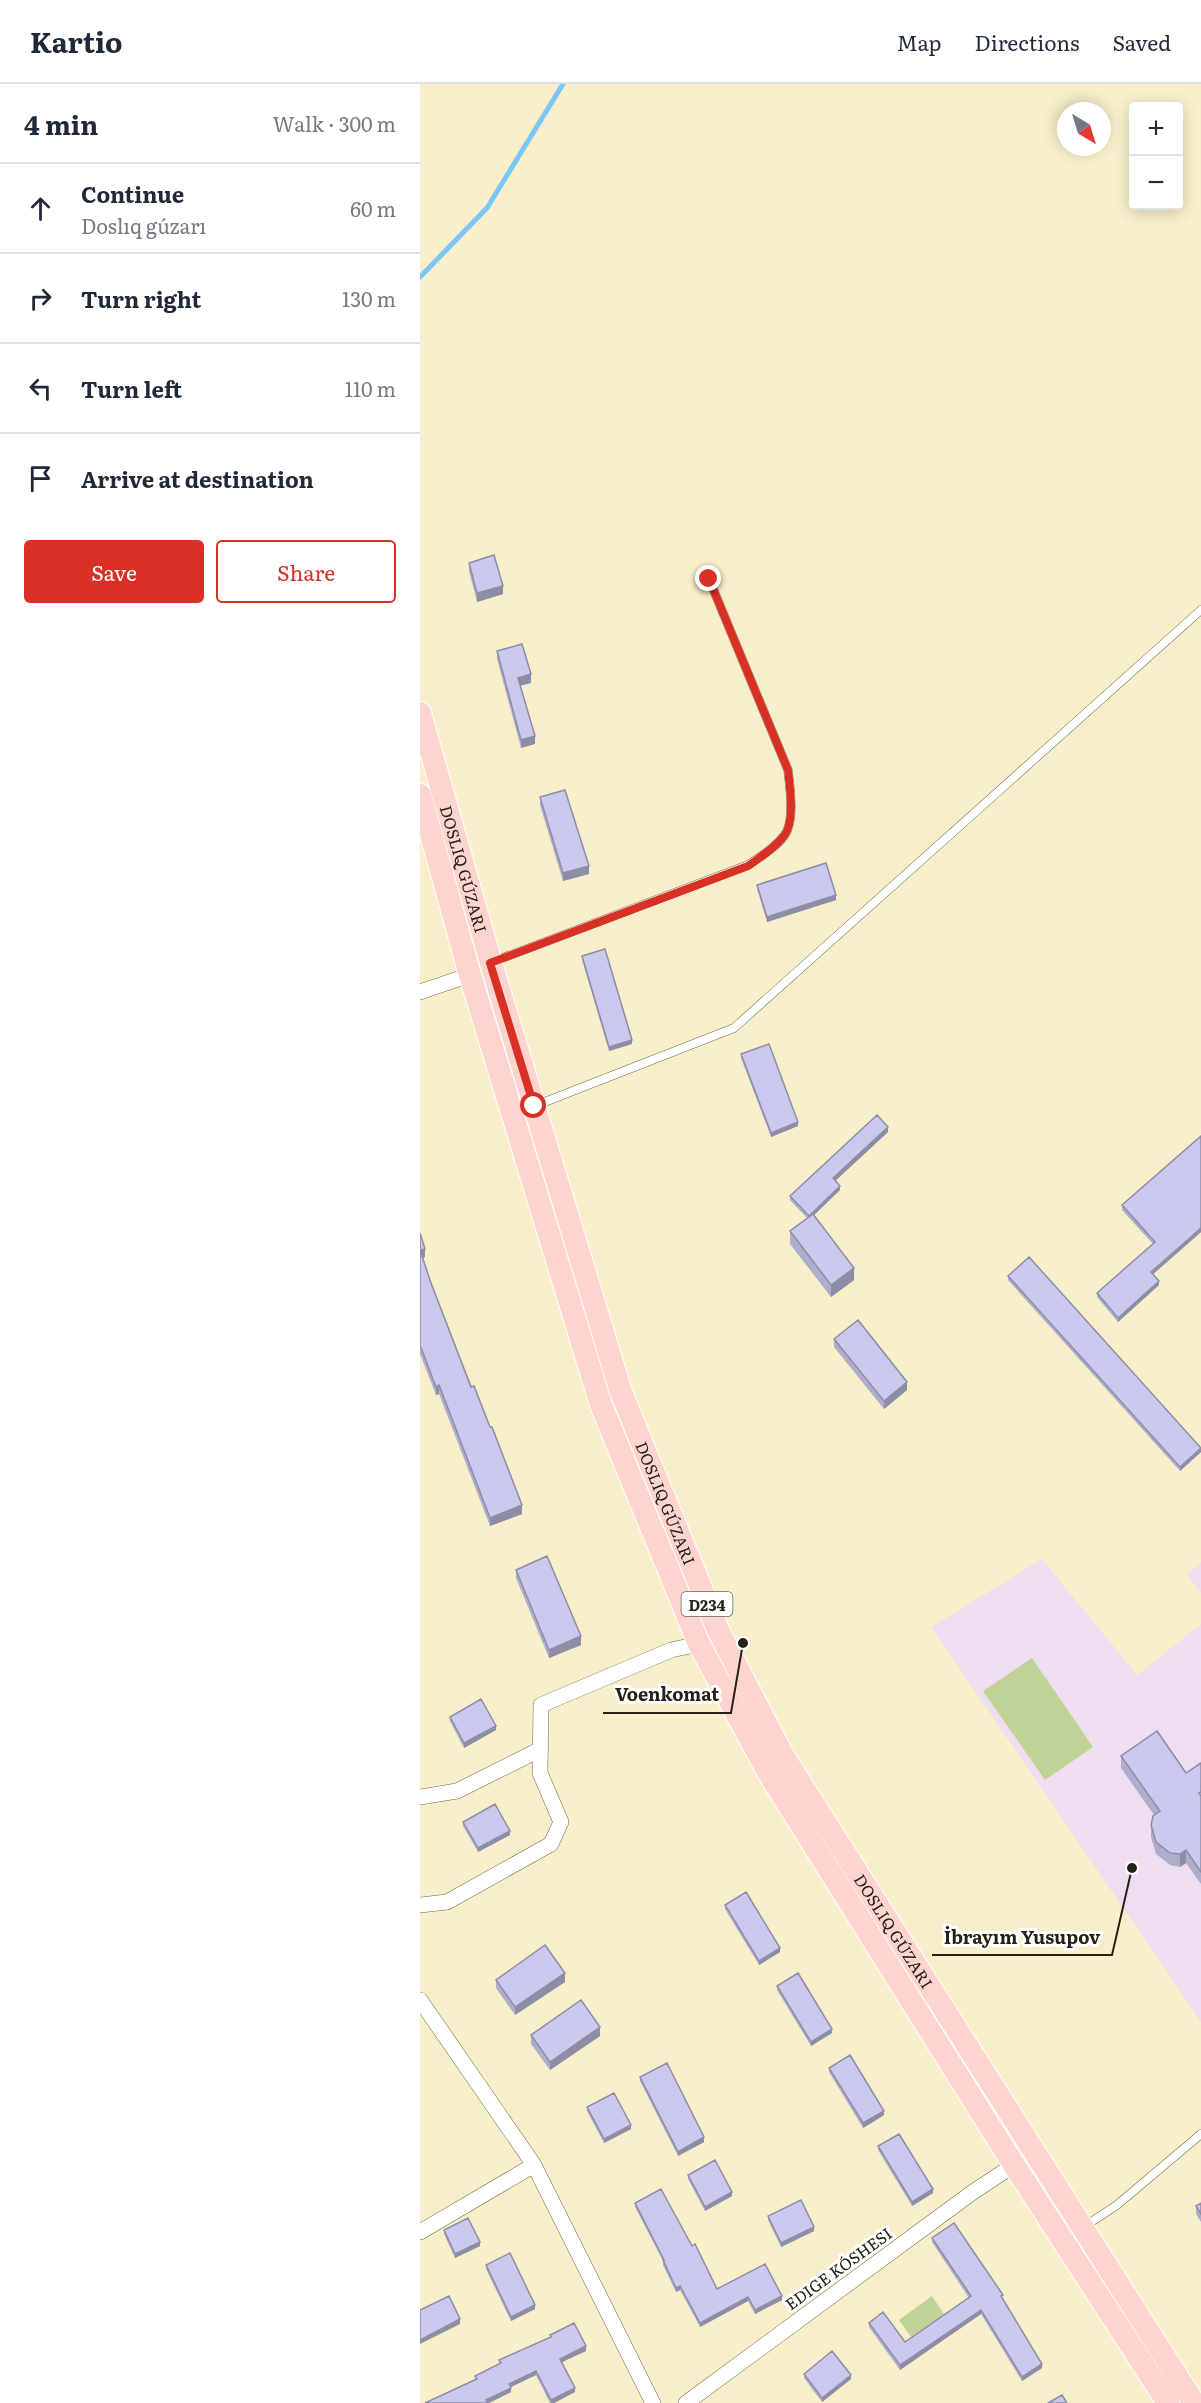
<!DOCTYPE html>
<meta charset="utf-8">
<style>
:root{--surface:#fff;--page:#f6f6f7;--text:#1f2937;--muted:#747a83;--line:#e0e1e3;--accent:#d93025}
body{margin:0;font-family:Literata,serif;background:var(--page);color:var(--text)}
.controls{position:absolute;right:18px;top:18px;display:grid;overflow:hidden;border-radius:6px;box-shadow:0 3px 15px #0003}
.controls button{width:54px;height:54px;display:grid;place-items:center;padding:0;border:0;border-bottom:2px solid var(--line);background:var(--surface);color:var(--text);font:30px sans-serif}
.compass{position:absolute;left:637px;top:18px;width:54px;height:54px;border-radius:50%;background:var(--surface);box-shadow:0 3px 15px #0003;rotate:142deg}
.stop{position:absolute;width:18px;height:18px;margin:-14px;border:4px solid #d93025;border-radius:50%;background:#fff}
.stop.end{background:#d93025;border-color:#fff;box-shadow:0 2px 6px #0008}
.list{margin:0;padding:0;list-style:none}
h2{display:flex;justify-content:space-between;align-items:center;height:78px;margin:0;padding:0 24px;font-size:26px}
h2 small{font-size:20px;font-weight:400;color:var(--muted)}
.list li{display:grid;grid-template-columns:39px 1fr auto;gap:18px;align-items:center;box-sizing:border-box;height:90px;padding:0 24px;border-top:2px solid var(--line)}
.list b{display:block;font-size:22px;white-space:nowrap}
.list p{margin:0;font-size:20px;white-space:nowrap;color:var(--muted)}
.list em{font-size:20px;font-style:normal;color:var(--muted)}
.actions{display:flex;gap:12px;padding:18px 24px}
.actions a{flex:1;padding:14px 0;border:2px solid var(--accent);border-radius:6px;text-align:center;font-size:21px;color:var(--accent)}
.actions .main{background:var(--accent);color:#fff}
.icon{flex:none;width:33px;height:33px;fill:none;stroke:currentColor;stroke-width:2;stroke-linecap:round;stroke-linejoin:round}
.map{position:relative;flex:none;width:781px;height:2319px;overflow:hidden}
header{display:flex;align-items:center;gap:36px;box-sizing:border-box;height:84px;padding:0 30px;background:var(--surface);border-bottom:2px solid var(--line)}
header strong{font-size:28px}
nav{display:flex;gap:33px;margin-inline-start:auto;font-size:21px}
main{display:flex}
aside{flex:1;background:var(--surface)}
.map>svg:first-child{display:block}
.education{fill:#efdef0}
.green{fill:#c1d396}
.lines{fill:none;stroke-linecap:round;stroke-linejoin:round}
.stream{stroke:#7ac7fa;stroke-width:5}
.service-casing{stroke:#716948;stroke-width:9}
.minor-casing{stroke:#716948;stroke-width:16}
.primary-casing{stroke:#fff;stroke-width:24}
.service{stroke:#fff;stroke-width:8}
.minor{stroke:#fff;stroke-width:15}
.primary{stroke:#fed5ce;stroke-width:22}
.wall{fill:#afadcc}
.shaded-wall{fill:#8e8da6}
.building{fill:#cbc9ed;stroke:#8e8da6;stroke-width:1.5}
.route{stroke:#d93025;stroke-width:8}
.labels{text-anchor:middle;dominant-baseline:central;stroke-width:6;stroke-linejoin:round;paint-order:stroke}
.shield{fill:#fff;stroke:#66645a;stroke-width:1.5}
.shield-label{font-size:15px;font-weight:bold;fill:#252214}
.street-label{font-size:16px;fill:#252214;stroke:#fff}
.leader{fill:none;stroke:#252214;stroke-width:2}
.callout-dot{fill:#252214;stroke:#fff;stroke-width:2}
.callout-label{font-size:18px;text-anchor:middle;font-weight:bold;fill:#252214;stroke:#fff;stroke-width:6;stroke-linejoin:round;paint-order:stroke}
</style>
<header>
<strong>Kartio</strong>
<nav><a>Map</a><a>Directions</a><a>Saved</a></nav>
</header>
<main>
<aside>
<h2>4 min<small>Walk · 300 m</small></h2>
<ul class="list">
<li><svg class="icon" aria-label="ahead" viewBox="0 0 24 24"><path d="M12 20V5M6 11l6-6 6 6"/></svg><div><b>Continue</b><p>Doslıq gúzarı</p></div><em>60 m</em></li>
<li><svg class="icon" aria-label="right" viewBox="0 0 24 24"><path d="M7 20v-9h11M14 6l5 5-5 5"/></svg><div><b>Turn right</b></div><em>130 m</em></li>
<li><svg class="icon" aria-label="left" viewBox="0 0 24 24"><path d="M17 20v-9H6M10 6l-5 5 5 5"/></svg><div><b>Turn left</b></div><em>110 m</em></li>
<li><svg class="icon" aria-label="arrive" viewBox="0 0 24 24"><path d="M6 21V4h12l-3 4 3 4H6"/></svg><div><b>Arrive at destination</b></div></li>
</ul>
<div class="actions"><a class="main">Save</a><a>Share</a></div>
</aside>
<div class="map">
<svg width="781" height="2319" viewBox="0 0 781 2319">
<rect width="100%" height="100%" fill="#f8efca"/>
<path class="education" d="M622 1475 717 1591 781 1540V1938L511 1543Z
M781 1478V1509L767 1490Z"/>
<path class="green" d="M612 1574 673 1663 625 1696 563 1607Z
M512 2212 524 2230 491 2253 479 2236Z"/>
<g class="lines">
<path class="stream" d="M0 193 67 124 143 0"/>
<defs>
<path id="service" d="M72 878 328 781C339 774 361 760 367 747 374 731 370 704 368 686L289 495
M117 1021 314 944 781 526
M665 2142 697 2121 781 2050"/>
<path id="minor" d="M0 908 50 891
M0 1713 37 1707 121 1665
M0 1821 27 1818 131 1760 141 1738 120 1689 121 1621 251 1566 279 1560
M0 1916 114 2081 233 2319
M0 2148 114 2081
M266 2319 553 2108 594 2081"/>
<g id="primary">
<path id="s1" d="M0 629 71 879 201 1308 299 1548 362 1670 774 2319"/>
<path d="M0 711 50 891 181 1321 279 1560 349 1690 594 2081 748 2319"/>
</g>
</defs>
<use href="#service" class="service-casing"/>
<use href="#minor" class="minor-casing"/>
<use href="#primary" class="primary-casing"/>
<use href="#service" class="service"/>
<use href="#minor" class="minor"/>
<use href="#primary" class="primary"/>
</g>
<path class="wall" d="M49 479 83 510 57 518 49 487Z
M77 567 111 599 100 602 115 660 101 664 77 575Z
M120 713 169 790 143 797 120 721Z
M337 801 416 816 347 838 337 805Z
M162 872 212 960 189 967 162 876Z
M321 970 378 1042 351 1053 321 974Z
M468 1048 415 1097 420 1106 394 1131 434 1196 411 1213 370 1160V1147L387 1134 370 1116V1112Z
M781 1052V1148L733 1190 739 1201 698 1238 677 1213V1209L733 1160 702 1126V1121Z
M0 1149 5 1173 3 1174 11 1199 102 1430 70 1442 19 1310 16 1311 0 1270Z
M588 1192 781 1368 760 1387 588 1196Z
M414 1255 487 1306 464 1325 414 1263Z
M96 1486 161 1561 129 1574 96 1494Z
M30 1633 76 1646 44 1664 30 1637Z
M701 1672 766 1689 781 1679V1800L766 1779 760 1783 750 1781 736 1770 731 1753V1741L734 1731 701 1684Z
M43 1738 90 1751 58 1768 43 1742Z
M305 1821 360 1868 339 1881 305 1825Z
M76 1896 145 1898 95 1931 76 1904Z
M357 1902 412 1949 391 1962 357 1906Z
M111 1951 180 1952 130 1986 111 1960Z
M409 1984 464 2031 443 2044 409 1988Z
M220 1993 284 2058 258 2072 220 1997Z
M167 2023 211 2045 184 2059 167 2027Z
M458 2062 513 2109 492 2122 458 2066Z
M268 2091 312 2112 285 2127 268 2095Z
M215 2119 272 2162 297 2205 362 2216 335 2230 328 2217 280 2243 260 2206 256 2208 243 2181V2177L215 2123Z
M781 2119V2138L776 2130V2122Z
M348 2132 394 2147 361 2163 348 2136Z
M24 2146 60 2162 35 2174 24 2150Z
M512 2154 583 2215 622 2284 602 2297 561 2230 480 2286 449 2243V2239L485 2258 549 2214 512 2158Z
M66 2181 115 2225 91 2237 66 2185Z
M130 2251 166 2267 142 2278 155 2308 134 2319H130L116 2291 91 2303V2308L69 2319H5L55 2295V2292L79 2280V2276L130 2253Z
M384 2290 431 2295 402 2318 384 2294Z"/>
<path class="shaded-wall" d="M83 502V510L57 518V509Z
M111 590V599L98 602V594Z
M115 652V660L101 664V656Z
M169 782V790L143 797V789Z
M416 811V816L347 838V833Z
M212 956V960L189 967V963Z
M378 1038V1042L351 1053V1049Z
M468 1043V1048L413 1099V1094Z
M420 1102V1106L389 1136V1132Z
M781 1144V1148L731 1192V1188Z
M5 1165V1173L0 1175V1166Z
M434 1184V1196L411 1213V1201Z
M739 1197V1201L698 1238V1234Z
M487 1298V1306L464 1325V1317Z
M19 1301V1310L16 1311V1303Z
M781 1364V1368L760 1387V1383Z
M102 1421V1430L70 1442V1434Z
M161 1552V1561L129 1574V1566Z
M76 1642V1646L44 1664V1659Z
M90 1747V1751L58 1768V1764Z
M766 1766V1779L760 1783V1770Z
M360 1864V1868L339 1881V1877Z
M145 1889V1898L95 1931V1923Z
M180 1943V1952L130 1986V1978Z
M412 1945V1949L391 1962V1958Z
M464 2027V2031L443 2044V2039Z
M211 2041V2045L184 2059V2055Z
M284 2053V2058L258 2072V2068Z
M513 2105V2109L492 2122V2118Z
M312 2108V2112L285 2127V2123Z
M394 2143V2147L361 2163V2159Z
M60 2158V2162L35 2174V2170Z
M260 2202V2206L256 2208V2204Z
M362 2212V2216L335 2230V2226Z
M328 2213V2217L280 2243V2239Z
M115 2221V2225L91 2237V2233Z
M561 2226V2230L480 2286V2281Z
M40 2235V2240L0 2260V2256Z
M166 2262V2267L140 2279V2275Z
M622 2280V2284L602 2297V2293Z
M116 2287V2291L89 2304V2300Z
M431 2291V2295L402 2318V2314Z
M91 2304V2308L69 2319H66V2316Z
M155 2304V2308L134 2319H131V2316Z"/>
<path class="building" d="M74 471 83 502 57 509 49 479Z
M102 560 111 590 98 594 115 652 101 656 77 567Z
M145 706 169 782 143 789 120 713Z
M406 779 416 811 347 833 337 801Z
M185 865 212 956 189 963 162 872Z
M349 960 378 1038 351 1049 321 970Z
M457 1031 468 1043 413 1094 420 1102 389 1132 370 1112Z
M781 1052V1144L731 1188 739 1197 698 1234 677 1209 735 1158 702 1121Z
M393 1130 434 1184 411 1201 370 1147Z
M0 1149 5 1165 0 1166 11 1199 51 1303 54 1302 70 1343H72L102 1421 70 1434 19 1301 16 1303 0 1261Z
M609 1173 781 1364 760 1383 588 1192Z
M438 1236 487 1298 464 1317 414 1255Z
M127 1472 161 1552 129 1566 96 1486Z
M61 1615 76 1642 44 1659 30 1633Z
M737 1647 766 1689 781 1679V1708L779 1709 781 1712V1788L766 1766 760 1770 750 1769 736 1758 731 1741 733 1732 740 1727 701 1672Z
M75 1720 90 1747 58 1764 43 1738Z
M326 1808 360 1864 339 1877 305 1821Z
M125 1861 145 1889 95 1923 76 1896Z
M378 1889 412 1945 391 1958 357 1902Z
M161 1916 180 1943 130 1978 111 1951Z
M430 1971 464 2027 443 2039 409 1984Z
M247 1979 284 2053 258 2068 220 1993Z
M194 2009 211 2041 184 2055 167 2023Z
M479 2050 513 2105 492 2118 458 2062Z
M295 2076 312 2108 285 2123 268 2091Z
M241 2105 272 2162 275 2160 297 2205 345 2180 362 2212 335 2226 328 2213 280 2239 260 2202 256 2204 243 2176H244L215 2119Z
M381 2116 394 2143 361 2159 348 2132Z
M781 2119V2130L776 2122Z
M48 2134 60 2158 35 2170 24 2146Z
M534 2139 583 2211 581 2212 622 2280 602 2293 561 2226 480 2281 449 2239 463 2228 485 2258 551 2212 512 2154Z
M90 2169 115 2221 91 2233 66 2181Z
M29 2212 40 2235 0 2256V2226Z
M154 2239 166 2262 140 2275 155 2304 131 2316 116 2287 89 2300 91 2304 66 2316 67 2319H5L57 2295 55 2292 81 2279 79 2276 131 2253 130 2251Z
M412 2267 431 2291 402 2314 384 2290Z
M642 2311 647 2319H628Z"/>
<g class="lines">
<path class="route" d="M114 1022 70 879 328 782C339 774 361 760 367 747 374 731 370 704 368 686L289 495"/>
</g>
<g class="labels">
<rect class="shield" x="261.5" y="1508" width="51" height="24" rx="4.5"/>
<g class="shield-label">
<text x="287" y="1520">D234</text>
</g>
<g class="street-label">
<text stroke="none"><textPath href="#s1" startOffset="162">DOSLIQ GÚZARI</textPath></text>
<text stroke="none"><textPath href="#s1" startOffset="828">DOSLIQ GÚZARI</textPath></text>
<text stroke="none"><textPath href="#s1" startOffset="1314">DOSLIQ GÚZARI</textPath></text>
<text transform="translate(418 2184) rotate(-36)">EDIGE KÓSHESI</text>
</g>
</g>
<path class="leader" d="M323 1559L311 1629H183M712 1784L692 1871H512"/>
<g class="callout-dot">
<circle cx="323" cy="1559" r="6"/>
<circle cx="712" cy="1784" r="6"/>
</g>
<g class="callout-label">
<text x="247" y="1617">Voenkomat</text>
<text x="602" y="1860">İbrayım Yusupov</text>
</g>
</svg>
<div class="controls">
<button>+</button>
<button>−</button>
</div>
<svg class="compass" viewBox="-18 -18 36 36"><path d="M0-13l5 13h-10z" fill="#e53935"/><path d="M0 13l5-13h-10z" fill="#747a83"/></svg>
<div class="stop" style="left:114px;top:1022px"></div>
<div class="stop end" style="left:289px;top:495px"></div>
</div>
</main>
